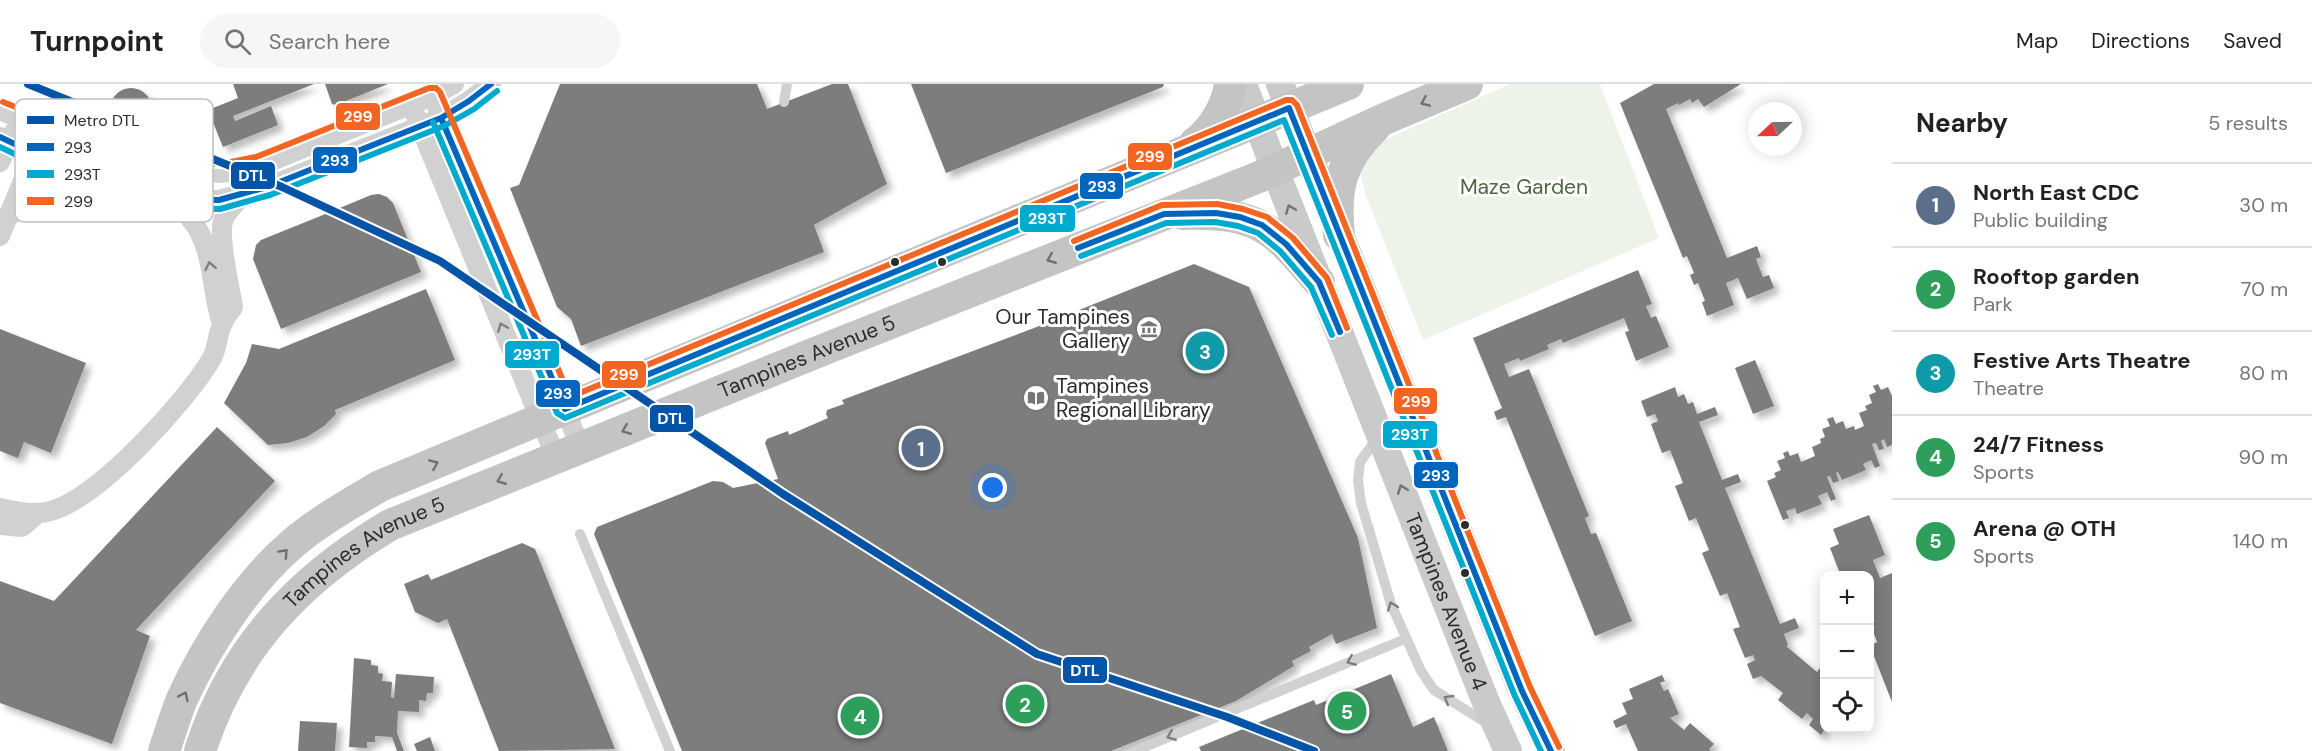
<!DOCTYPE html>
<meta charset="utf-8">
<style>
:root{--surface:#fff;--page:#f6f6f6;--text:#222;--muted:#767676;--line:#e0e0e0;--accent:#0f766e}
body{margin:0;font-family:"DM Sans",sans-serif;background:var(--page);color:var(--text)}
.controls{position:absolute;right:18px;bottom:18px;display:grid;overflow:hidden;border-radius:12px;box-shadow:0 3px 15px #0003}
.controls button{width:54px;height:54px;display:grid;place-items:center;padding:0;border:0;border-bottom:2px solid var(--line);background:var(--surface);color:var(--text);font:30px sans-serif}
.compass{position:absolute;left:1748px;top:18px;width:54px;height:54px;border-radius:50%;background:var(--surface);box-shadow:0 3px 15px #0003;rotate:248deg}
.you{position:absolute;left:993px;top:404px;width:21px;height:21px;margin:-15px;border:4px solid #fff;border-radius:50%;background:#1a73e8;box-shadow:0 0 0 9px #1a73e833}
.badge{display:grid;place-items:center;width:39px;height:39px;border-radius:50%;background:var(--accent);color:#fff;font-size:20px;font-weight:700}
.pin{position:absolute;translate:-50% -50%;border:3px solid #fff;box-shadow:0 2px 6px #0006}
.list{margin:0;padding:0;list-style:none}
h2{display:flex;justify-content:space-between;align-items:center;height:78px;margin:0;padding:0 24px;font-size:26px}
h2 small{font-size:20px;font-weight:400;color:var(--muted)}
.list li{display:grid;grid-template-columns:39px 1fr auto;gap:18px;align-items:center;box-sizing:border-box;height:84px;padding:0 24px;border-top:2px solid var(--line)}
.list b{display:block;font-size:22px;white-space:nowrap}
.list p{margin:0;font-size:20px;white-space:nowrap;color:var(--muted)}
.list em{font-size:20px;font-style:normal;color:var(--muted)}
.icon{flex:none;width:33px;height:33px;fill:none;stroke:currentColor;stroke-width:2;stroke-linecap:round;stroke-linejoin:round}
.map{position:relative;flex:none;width:1892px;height:667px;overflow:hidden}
header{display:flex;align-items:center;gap:36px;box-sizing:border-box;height:84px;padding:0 30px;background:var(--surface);border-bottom:2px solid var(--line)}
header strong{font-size:28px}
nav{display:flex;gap:33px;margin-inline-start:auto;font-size:21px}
.search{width:420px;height:54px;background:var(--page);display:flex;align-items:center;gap:15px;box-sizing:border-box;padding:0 21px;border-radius:33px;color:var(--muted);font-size:22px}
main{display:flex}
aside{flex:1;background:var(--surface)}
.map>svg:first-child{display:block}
.green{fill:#eef3ea}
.building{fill:#7d7d7d;filter:url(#shadow)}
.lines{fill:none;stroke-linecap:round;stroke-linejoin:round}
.service{stroke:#d1d1d1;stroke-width:10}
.minor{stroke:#d1d1d1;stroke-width:20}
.secondary{stroke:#cacaca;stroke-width:28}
.primary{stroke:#c4c4c4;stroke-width:32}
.bus-1-casing{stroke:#fff;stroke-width:10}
.bus-2-casing{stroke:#fff;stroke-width:10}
.bus-3-casing{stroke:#fff;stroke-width:10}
.bus-1{stroke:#0065bd;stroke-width:6}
.bus-2{stroke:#00a9ce;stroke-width:6}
.bus-3{stroke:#f26522;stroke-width:6}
.metro-1-casing{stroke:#fff;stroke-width:12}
.metro-1{stroke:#0354a6;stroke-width:8}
.oneway{stroke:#707070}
.oneway2{stroke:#737373}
.oneway3{stroke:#7e7e7e}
.bus-dot{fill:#2c2c2c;stroke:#fff;stroke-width:2}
.labels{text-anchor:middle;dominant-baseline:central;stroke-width:6;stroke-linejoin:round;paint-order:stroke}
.park-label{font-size:21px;fill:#4d663b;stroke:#fff}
.poi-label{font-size:21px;fill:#2c2c2c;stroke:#fff;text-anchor:end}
.street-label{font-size:21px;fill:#2c2c2c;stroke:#fff}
.key{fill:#fff;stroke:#c0c0c0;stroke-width:1.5}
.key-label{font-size:16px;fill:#2c2c2c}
.line-badge{stroke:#fff;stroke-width:2}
.badge-label{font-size:16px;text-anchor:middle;font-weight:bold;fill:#fff}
</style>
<header>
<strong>Turnpoint</strong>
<div class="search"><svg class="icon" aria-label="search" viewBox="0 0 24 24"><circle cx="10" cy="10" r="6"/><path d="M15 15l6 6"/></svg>Search here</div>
<nav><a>Map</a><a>Directions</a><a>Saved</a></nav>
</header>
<main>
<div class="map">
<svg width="1892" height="667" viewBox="0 0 1892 667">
<defs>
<filter id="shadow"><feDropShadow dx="5.5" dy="5.5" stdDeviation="3" flood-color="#0004"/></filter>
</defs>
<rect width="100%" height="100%" fill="#fff"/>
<path class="green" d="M1510 0H1600L1659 154 1423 256 1365 109 1359 85 1375 60Z"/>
<path class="building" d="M233 0H314L233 32 235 37 271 22 278 41 223 63 208 26 238 14Z
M325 0H388L336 21 332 20Z
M560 0H757L767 25 832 0H848L887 100 814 141 824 168 581 262 571 235 557 223 510 104 519 101Z
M911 0H1164L1163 3 946 89Z
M1654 0H1741L1704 23 1698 15 1692 19 1690 15 1679 21 1678 19 1666 25 1727 174 1757 162 1761 173 1756 175 1763 193 1769 191 1774 204 1747 215 1738 194 1726 199 1734 221 1707 232 1702 218 1705 217 1698 199 1694 201 1690 191 1694 189 1687 172 1683 174 1620 19Z
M110 25a21 21 0 1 1 42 0a21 21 0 1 1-42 0Z
M379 110 387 113 393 119 421 188 281 245 253 175 256 161 261 156 318 133 371 111Z
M1194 180 1249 203 1358 454 1377 544 1336 560 1332 550 1309 563 1311 567 1292 577 1294 582 1236 617 1111 667H682L594 450 597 443 713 397 723 398 733 404 778 395 765 359 767 355 788 347 789 351 828 334 826 330 827 326 844 320 842 316 1034 244Z
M1638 186 1652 220 1646 222 1651 234 1656 232 1669 263 1636 277 1625 248 1629 247 1624 234 1563 259 1561 255 1547 261 1549 265 1520 277 1519 274 1504 280 1509 293 1529 285 1589 432 1585 434 1591 450 1596 449 1632 537 1595 552 1506 333 1497 336 1494 328 1502 324 1473 254Z
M426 205 455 276 335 326 336 330 324 342 307 353 288 359 268 361 224 319 246 279 252 260 279 265Z
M0 245 86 279 51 369 24 358 18 374 0 367Z
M1755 276 1774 322 1753 330 1735 284Z
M1878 300 1881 306 1888 303 1892 312V361L1887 363 1884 355 1881 357 1884 365 1879 366 1876 359 1872 360 1880 382 1875 384 1871 376 1863 380 1866 386 1842 396 1838 388 1836 389 1839 397 1833 399 1830 392 1827 393 1836 415 1831 417 1827 408 1818 412 1822 420 1797 430 1795 424 1786 427 1789 434 1783 436 1767 397 1776 393 1774 389 1781 386 1777 377 1785 374 1783 369 1788 367 1790 372 1798 369 1801 378 1815 372 1812 363 1821 359 1820 355 1825 353 1822 345 1830 342 1827 335 1833 333 1836 340 1843 337 1846 345 1854 342 1855 346 1864 342 1859 329 1867 326 1865 322 1872 319 1869 311 1876 308 1873 302Z
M1675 303 1678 313 1684 310 1688 320 1693 318 1697 330 1715 323 1718 331 1699 338 1722 396 1738 390 1741 398 1725 404 1780 540 1795 534 1799 544 1784 550 1788 561 1786 562 1817 588 1824 578V646L1821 651 1809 641 1813 635 1807 629 1802 635 1778 616 1783 609 1761 592 1753 595 1747 580 1755 576 1753 571 1745 574 1733 545 1740 543 1727 509 1720 512 1702 469 1709 466 1696 434 1689 437 1675 402 1683 399 1670 366 1662 369 1651 340 1658 337 1655 330 1647 333 1641 317Z
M217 343 275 397 136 546 150 552 112 660 0 619V497L54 517Z
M1869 431 1885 471 1873 476 1880 494 1892 489V618L1870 562 1877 558 1870 539V492H1841L1830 464 1839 460 1833 445Z
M522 459 535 465 615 665 499 667 447 535 438 539 415 528 404 500 428 490 431 496Z
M354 574 371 576V581L378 582V589L383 590 382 597 392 598 391 613 394 614 396 590 434 593 433 609H427L426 617 419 616V628L398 627 397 649 404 667H397L392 653 375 652V658H367V664L349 663Z
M1391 590 1413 643 1434 633 1448 667H1201L1199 663 1314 616 1316 621Z
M1662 591 1665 597 1660 599 1664 607 1668 605 1679 630 1670 634 1684 646 1690 639 1714 660 1709 665 1711 667H1638L1626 640 1616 644 1613 637 1627 630 1622 619 1633 615 1629 605Z
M300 637 337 639 335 667H298Z
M430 653 435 667H417L414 660Z"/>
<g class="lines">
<path class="service" d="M784 18 787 0
M1377 354 1360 378 1358 397 1361 419 1391 520 1421 587 1434 606 1488 640
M580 450 670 667
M1135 667 1405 555"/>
<path class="minor" d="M437 23 581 364
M0 26 127 78 162 86 222 89 259 82 432 12 454 0
M415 30 556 374
M0 53 100 101 167 115 219 116 267 103 441 34 469 17 491 0
M0 78 14 48
M167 115C174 120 183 126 189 133 215 162 210 205 222 240
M9 132 45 108 100 101
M0 152 39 58
M0 424C18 428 36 432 54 426 102 410 187 317 212 274 218 263 217 249 223 239 225 233 230 228 233 223 230 203 218 155 223 137 226 127 237 118 244 110
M0 441 22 443 37 430"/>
<g class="secondary">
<path id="s1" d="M1243 0 1282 104 1485 616 1508 667"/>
<path d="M1280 0 1522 607 1551 667"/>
</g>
<g class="primary">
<path d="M1195 59C1213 46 1227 22 1230 0"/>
<path d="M1182 130C1259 128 1272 143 1319 198"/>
<path d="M1339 151C1334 104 1341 76 1375 43"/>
<path d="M164 667C170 650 175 632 182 615 207 560 247 499 292 460 319 437 350 420 380 402 703 268 1025 133 1348 0"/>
<path id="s2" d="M200 667C233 564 299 495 390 441L830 263 1259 93 1382 36 1467 0"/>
</g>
<defs>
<path id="bus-1" d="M441 34 565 325 1289 24 1522 607 1551 667
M0 53 100 101 167 115 219 116 267 103 441 34 469 17 491 0
M1078 164 1164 130 1216 129 1240 133 1262 141 1286 160 1319 198 1340 248"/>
<path id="bus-2" d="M433 38 557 329 565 334 1284 36 1514 610 1541 667
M0 63 97 110 166 124 220 125 270 111 444 42 474 25 497 7
M1081 172 1166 139 1215 138 1238 142 1258 149 1280 167 1311 203 1332 251"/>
<path id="bus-3" d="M3 18 130 69 163 77 221 80 256 73 429 4H436L440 8 570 313 1286 16H1292L1297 21 1530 603 1559 663
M1074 157 1162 121 1217 120 1243 125 1267 133 1293 154 1327 194 1347 244"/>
</defs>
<use href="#bus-1" class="bus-1-casing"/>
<use href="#bus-2" class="bus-2-casing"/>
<use href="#bus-3" class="bus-3-casing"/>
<use href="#bus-1" class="bus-1"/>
<use href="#bus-2" class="bus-2"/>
<use href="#bus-3" class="bus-3"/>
<defs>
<path id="metro-1" d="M28 0 282 103 440 177 783 410 1037 570 1227 633 1314 667"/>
</defs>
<use href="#metro-1" class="metro-1-casing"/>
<use href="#metro-1" class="metro-1"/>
</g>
<defs><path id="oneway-chevron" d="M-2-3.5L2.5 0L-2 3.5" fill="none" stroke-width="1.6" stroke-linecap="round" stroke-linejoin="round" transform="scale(1.5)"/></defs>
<g class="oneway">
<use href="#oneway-chevron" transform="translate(1425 18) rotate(157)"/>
<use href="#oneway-chevron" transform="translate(1051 175) rotate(158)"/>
<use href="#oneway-chevron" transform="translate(626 346) rotate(158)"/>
<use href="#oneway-chevron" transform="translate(434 380) rotate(-23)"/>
<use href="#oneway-chevron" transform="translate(501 396) rotate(158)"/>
<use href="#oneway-chevron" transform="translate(284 469) rotate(-47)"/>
<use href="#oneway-chevron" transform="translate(184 612) rotate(-65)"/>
</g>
<g class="oneway2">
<use href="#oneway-chevron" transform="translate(1290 125) rotate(-112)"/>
<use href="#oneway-chevron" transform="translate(1402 405) rotate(-111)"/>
</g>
<g class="oneway3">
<use href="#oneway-chevron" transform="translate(210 182) rotate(-102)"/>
<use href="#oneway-chevron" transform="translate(502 243) rotate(-112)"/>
<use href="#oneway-chevron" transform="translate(1392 522) rotate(-110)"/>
<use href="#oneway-chevron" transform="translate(1351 577) rotate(158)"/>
<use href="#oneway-chevron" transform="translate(1448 615) rotate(-149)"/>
<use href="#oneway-chevron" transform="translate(1171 652) rotate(158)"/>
</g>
<defs>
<symbol id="museum-ring" viewBox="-11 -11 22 22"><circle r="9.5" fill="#fff" stroke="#767676" stroke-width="1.5"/><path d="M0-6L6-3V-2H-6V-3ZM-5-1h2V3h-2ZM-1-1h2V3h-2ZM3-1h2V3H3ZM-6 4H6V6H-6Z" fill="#767676"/></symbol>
<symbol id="library-ring" viewBox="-11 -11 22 22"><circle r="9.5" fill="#fff" stroke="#767676" stroke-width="1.5"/><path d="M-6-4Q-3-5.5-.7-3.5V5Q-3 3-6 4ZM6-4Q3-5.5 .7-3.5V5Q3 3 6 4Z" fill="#767676"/></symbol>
</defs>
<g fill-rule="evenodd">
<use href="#museum-ring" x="1134" y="230" width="30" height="30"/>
<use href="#library-ring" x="1021" y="299" width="30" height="30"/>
</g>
<g class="bus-dot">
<circle cx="895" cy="178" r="5"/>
<circle cx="942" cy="178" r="5"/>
<circle cx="1465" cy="441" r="5"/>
<circle cx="1465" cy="489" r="5"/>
</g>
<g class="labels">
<g class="park-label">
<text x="1524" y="103">Maze Garden</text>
</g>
<g class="poi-label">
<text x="1130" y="233">Our Tampines<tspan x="1130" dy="24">Gallery</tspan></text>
<text x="1056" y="302" text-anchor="start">Tampines<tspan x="1056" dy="24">Regional Library</tspan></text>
</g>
<g class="street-label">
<text stroke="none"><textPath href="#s2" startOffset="752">Tampines Avenue 5</textPath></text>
<text stroke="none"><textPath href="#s2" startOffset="266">Tampines Avenue 5</textPath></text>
<text stroke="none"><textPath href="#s1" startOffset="556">Tampines Avenue 4</textPath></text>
</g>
</g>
<rect x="15" y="15" width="198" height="123" rx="9" class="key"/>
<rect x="27" y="32" width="27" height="8" fill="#0354a6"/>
<rect x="27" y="59" width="27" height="8" fill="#0065bd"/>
<rect x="27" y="86" width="27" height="8" fill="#00a9ce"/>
<rect x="27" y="113" width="27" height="8" fill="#f26522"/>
<g class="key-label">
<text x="64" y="42">Metro DTL</text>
<text x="64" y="69">293</text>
<text x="64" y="96">293T</text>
<text x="64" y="123">299</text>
</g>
<g class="line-badge">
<rect x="335" y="18" width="46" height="29" rx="6" fill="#f26522"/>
<rect x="1127" y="58" width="46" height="29" rx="6" fill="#f26522"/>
<rect x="312" y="62" width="46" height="28" rx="6" fill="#0065bd"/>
<rect x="230" y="77" width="46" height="29" rx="6" fill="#0354a6"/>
<rect x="1079" y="88" width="45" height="28" rx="6" fill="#0065bd"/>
<rect x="1019" y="120" width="57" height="29" rx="6" fill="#00a9ce"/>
<rect x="504" y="256" width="56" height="29" rx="6" fill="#00a9ce"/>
<rect x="601" y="276" width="46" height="29" rx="6" fill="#f26522"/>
<rect x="535" y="295" width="46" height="29" rx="6" fill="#0065bd"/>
<rect x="1393" y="303" width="45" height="28" rx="6" fill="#f26522"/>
<rect x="649" y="320" width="45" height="29" rx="6" fill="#0354a6"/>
<rect x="1382" y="336" width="56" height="29" rx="6" fill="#00a9ce"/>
<rect x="1413" y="377" width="46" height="28" rx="6" fill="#0065bd"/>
<rect x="1062" y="572" width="46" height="28" rx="6" fill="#0354a6"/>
</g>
<g class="badge-label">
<text x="358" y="38">299</text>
<text x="1150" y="78">299</text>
<text x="335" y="82">293</text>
<text x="253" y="97">DTL</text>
<text x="1102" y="108">293</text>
<text x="1047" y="140">293T</text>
<text x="532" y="276">293T</text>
<text x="624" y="296">299</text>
<text x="558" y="315">293</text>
<text x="1416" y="323">299</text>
<text x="672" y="340">DTL</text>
<text x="1410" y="356">293T</text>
<text x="1436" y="397">293</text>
<text x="1085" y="592">DTL</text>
</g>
</svg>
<div class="controls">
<button>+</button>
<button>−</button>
<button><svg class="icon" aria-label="locate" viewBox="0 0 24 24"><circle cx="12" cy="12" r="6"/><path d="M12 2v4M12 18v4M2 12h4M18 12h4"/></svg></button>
</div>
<svg class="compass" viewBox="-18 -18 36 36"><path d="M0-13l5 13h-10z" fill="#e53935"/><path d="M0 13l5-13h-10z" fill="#767676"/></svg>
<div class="you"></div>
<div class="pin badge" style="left:921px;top:364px;background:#5c6f8a">1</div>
<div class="pin badge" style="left:1025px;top:620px;background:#2e9e5b">2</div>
<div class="pin badge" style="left:1205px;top:267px;background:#0f9aa8">3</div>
<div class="pin badge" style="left:860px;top:632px;background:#2e9e5b">4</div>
<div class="pin badge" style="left:1347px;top:627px;background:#2e9e5b">5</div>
</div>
<aside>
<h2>Nearby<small>5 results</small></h2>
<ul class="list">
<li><span class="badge" style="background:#5c6f8a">1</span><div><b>North East CDC</b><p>Public building</p></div><em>30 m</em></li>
<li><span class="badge" style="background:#2e9e5b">2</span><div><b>Rooftop garden</b><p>Park</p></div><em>70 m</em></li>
<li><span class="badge" style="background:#0f9aa8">3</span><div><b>Festive Arts Theatre</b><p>Theatre</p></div><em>80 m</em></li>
<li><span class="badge" style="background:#2e9e5b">4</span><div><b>24/7 Fitness</b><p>Sports</p></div><em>90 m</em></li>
<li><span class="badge" style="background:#2e9e5b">5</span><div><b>Arena @ OTH</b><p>Sports</p></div><em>140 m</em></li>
</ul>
</aside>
</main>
